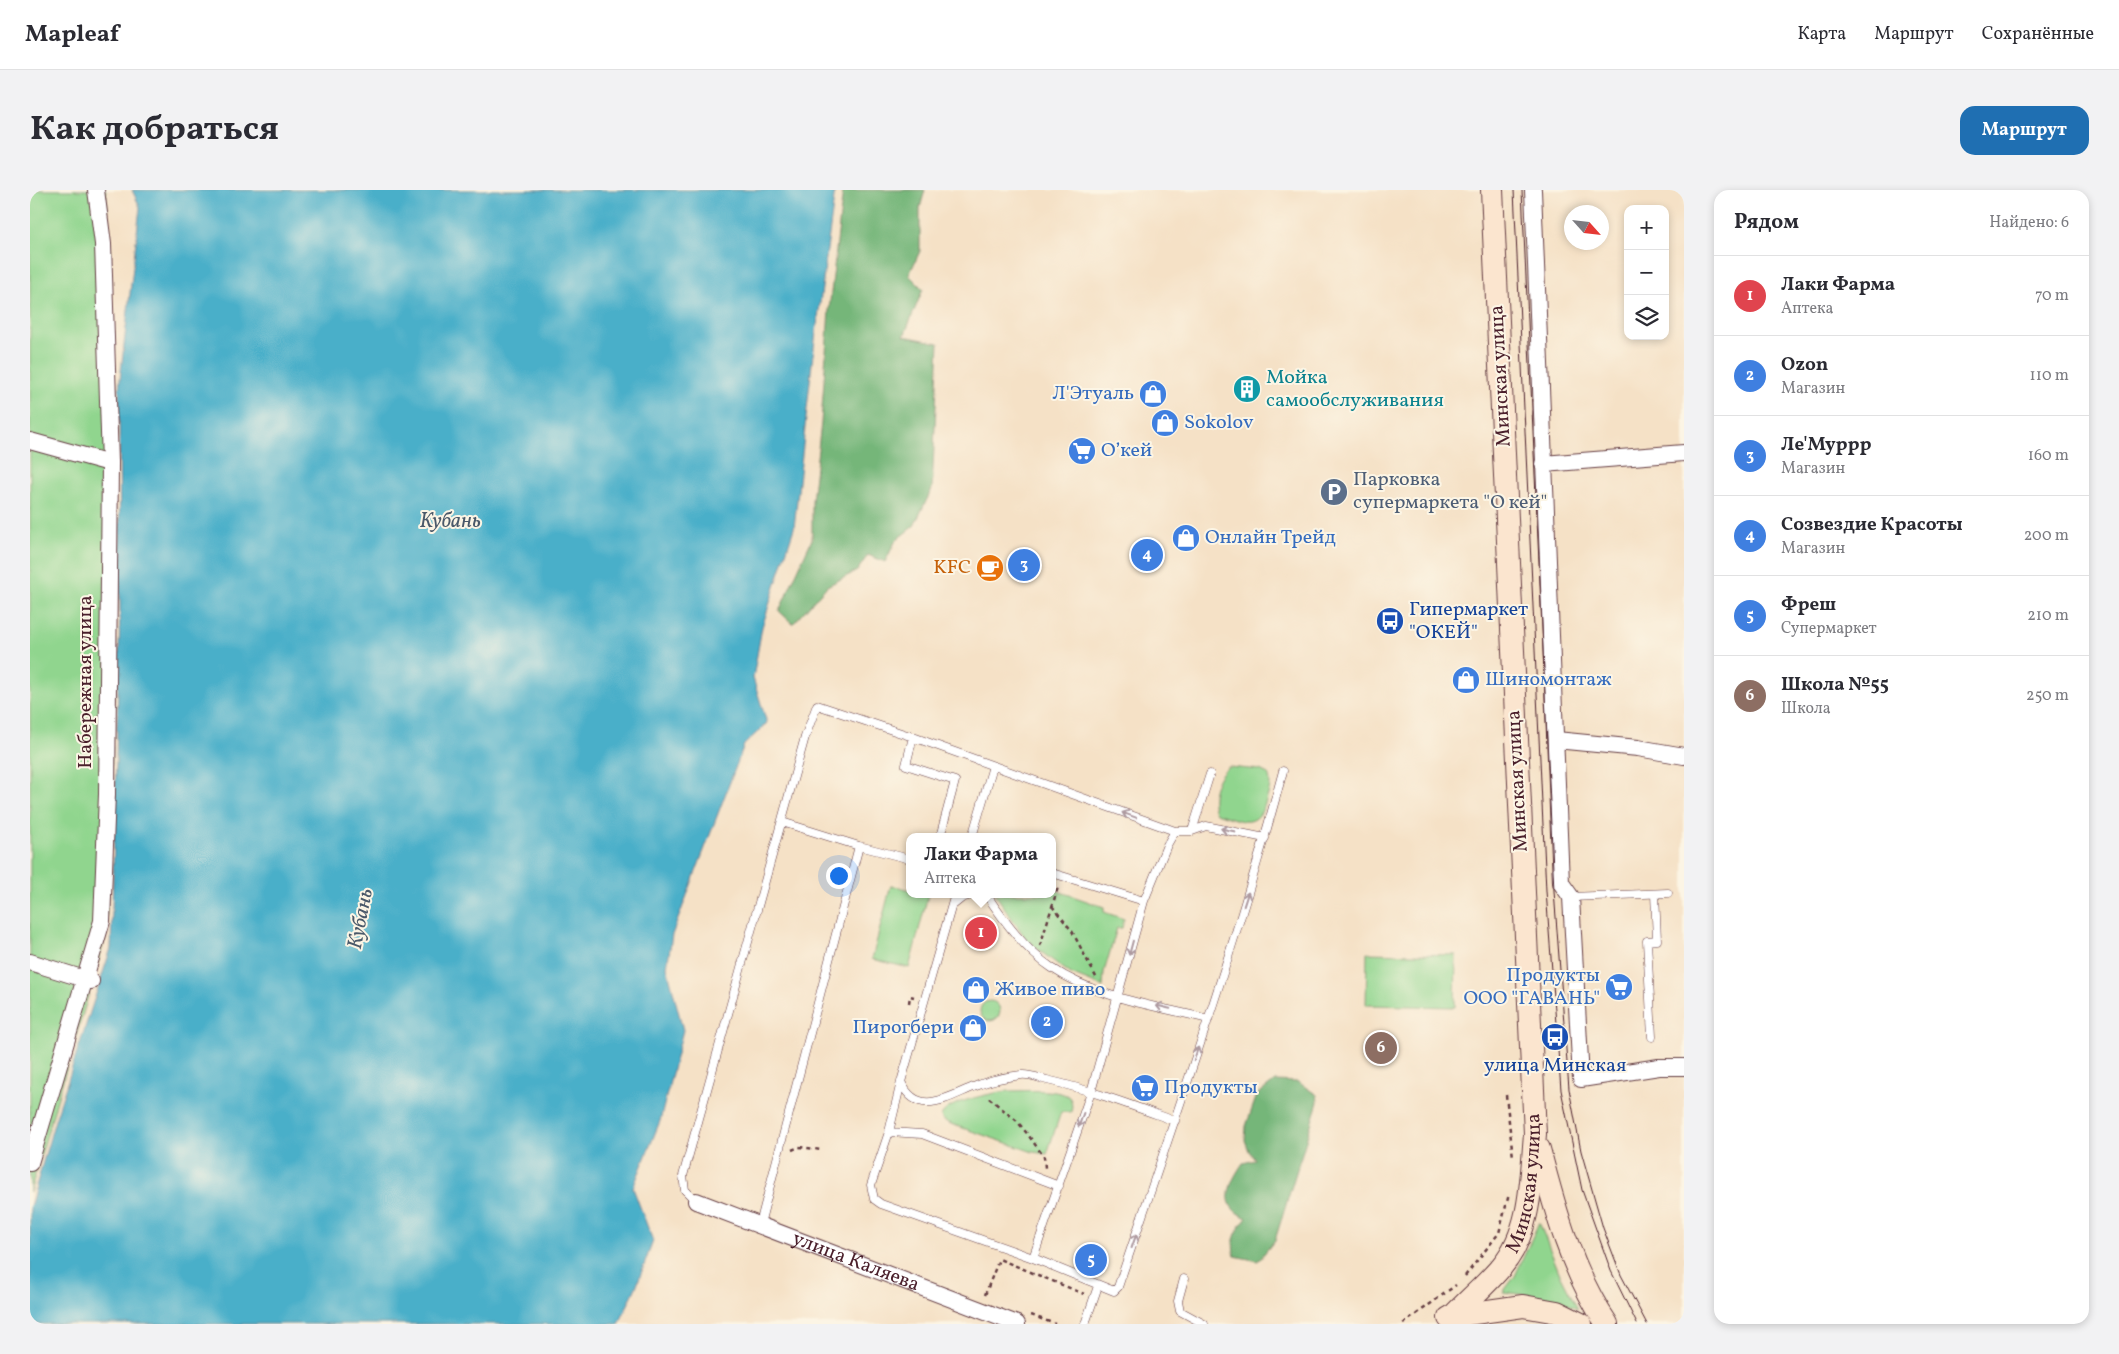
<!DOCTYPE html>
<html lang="ru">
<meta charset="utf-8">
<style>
:root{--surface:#fff;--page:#f2f2f3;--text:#2b2b33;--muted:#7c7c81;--line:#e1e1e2;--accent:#1f6fb2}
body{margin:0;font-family:Vollkorn,serif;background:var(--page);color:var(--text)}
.controls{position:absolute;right:15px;top:15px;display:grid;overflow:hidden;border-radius:10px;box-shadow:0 2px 8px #0003}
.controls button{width:45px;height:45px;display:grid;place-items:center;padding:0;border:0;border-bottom:1px solid var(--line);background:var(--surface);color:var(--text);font:25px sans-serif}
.compass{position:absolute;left:1534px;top:15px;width:45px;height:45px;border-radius:50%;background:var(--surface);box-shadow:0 2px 8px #0003;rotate:117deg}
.you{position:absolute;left:808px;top:685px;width:18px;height:18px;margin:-12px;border:4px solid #fff;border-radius:50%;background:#1a73e8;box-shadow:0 0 0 8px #1a73e833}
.badge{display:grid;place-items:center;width:32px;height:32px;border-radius:50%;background:var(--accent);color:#fff;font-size:16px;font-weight:700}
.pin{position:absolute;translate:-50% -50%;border:2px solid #fff;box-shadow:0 1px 5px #0006}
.popup{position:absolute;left:876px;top:643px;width:150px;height:65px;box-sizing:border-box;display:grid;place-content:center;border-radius:10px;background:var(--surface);filter:drop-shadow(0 1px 4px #0005);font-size:16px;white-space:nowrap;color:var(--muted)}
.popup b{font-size:19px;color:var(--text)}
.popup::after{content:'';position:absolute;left:50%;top:100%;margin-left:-10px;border:10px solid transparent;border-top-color:var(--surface)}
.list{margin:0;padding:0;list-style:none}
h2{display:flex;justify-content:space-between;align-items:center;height:65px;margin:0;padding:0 20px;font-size:21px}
h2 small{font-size:16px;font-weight:400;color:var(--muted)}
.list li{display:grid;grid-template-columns:32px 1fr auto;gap:15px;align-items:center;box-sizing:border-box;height:80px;padding:0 20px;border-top:1px solid var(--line)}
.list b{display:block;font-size:19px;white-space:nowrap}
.list p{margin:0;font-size:16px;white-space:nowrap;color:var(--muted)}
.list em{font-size:16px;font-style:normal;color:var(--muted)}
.icon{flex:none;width:28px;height:28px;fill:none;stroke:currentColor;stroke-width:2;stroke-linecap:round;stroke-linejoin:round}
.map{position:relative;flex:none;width:1654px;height:1134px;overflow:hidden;border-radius:15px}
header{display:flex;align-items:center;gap:30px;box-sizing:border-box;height:70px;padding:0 25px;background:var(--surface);border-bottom:1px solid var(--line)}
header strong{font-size:24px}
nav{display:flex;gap:28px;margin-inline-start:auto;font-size:18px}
.intro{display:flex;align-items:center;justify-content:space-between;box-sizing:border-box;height:120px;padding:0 30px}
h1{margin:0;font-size:35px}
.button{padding:12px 22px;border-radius:15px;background:var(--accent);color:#fff;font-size:18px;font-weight:700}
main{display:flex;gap:30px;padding:0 30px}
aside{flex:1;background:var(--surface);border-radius:15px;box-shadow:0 2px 8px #0003}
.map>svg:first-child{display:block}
.green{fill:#90d58e;stroke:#6d7a5c}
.forest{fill:#74b679;stroke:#5f6a52}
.water{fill:#4aafc9;stroke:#4a677a}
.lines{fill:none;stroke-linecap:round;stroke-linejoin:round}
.lane-casing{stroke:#643c42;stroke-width:9}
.street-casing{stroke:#643c42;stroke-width:18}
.secondary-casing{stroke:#643c42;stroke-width:24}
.path{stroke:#643c42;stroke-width:2.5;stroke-dasharray:4 4;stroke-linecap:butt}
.lane{stroke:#fff;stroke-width:8}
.street{stroke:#fff;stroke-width:16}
.secondary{stroke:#fbe5cf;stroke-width:22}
.tram{stroke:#4a1f2b;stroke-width:1}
.oneway{stroke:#ae9aa0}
.labels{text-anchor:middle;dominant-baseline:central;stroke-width:4;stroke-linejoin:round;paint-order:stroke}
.street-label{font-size:20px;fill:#4a1f2b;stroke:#fcf5e5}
.culture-label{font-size:20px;fill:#0d838f;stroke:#fcf5e5;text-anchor:start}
.shop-label{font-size:20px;fill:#366cbe;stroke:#fcf5e5;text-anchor:start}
.service-label{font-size:20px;fill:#4e5e75;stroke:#fcf5e5;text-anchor:start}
.food-label{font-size:20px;fill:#c56008;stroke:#fcf5e5;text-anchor:end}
.transit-label{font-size:20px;fill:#164399;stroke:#fcf5e5;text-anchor:start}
.water-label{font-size:21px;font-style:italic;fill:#4a596a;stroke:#fcf5e5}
</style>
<header>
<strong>Mapleaf</strong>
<nav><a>Карта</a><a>Маршрут</a><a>Сохранённые</a></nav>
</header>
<div class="intro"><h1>Как добраться</h1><a class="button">Маршрут</a></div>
<main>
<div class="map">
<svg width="1654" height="1134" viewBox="0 0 1654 1134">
<rect width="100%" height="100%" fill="#fcf5e5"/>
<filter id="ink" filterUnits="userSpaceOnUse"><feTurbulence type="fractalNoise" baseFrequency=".02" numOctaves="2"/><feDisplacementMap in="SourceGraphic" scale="10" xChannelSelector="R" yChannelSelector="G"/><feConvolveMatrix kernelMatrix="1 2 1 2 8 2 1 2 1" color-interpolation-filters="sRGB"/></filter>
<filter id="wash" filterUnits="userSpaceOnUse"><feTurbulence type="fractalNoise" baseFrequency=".0096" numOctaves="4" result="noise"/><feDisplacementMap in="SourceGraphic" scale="20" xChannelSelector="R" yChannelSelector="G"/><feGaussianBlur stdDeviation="1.12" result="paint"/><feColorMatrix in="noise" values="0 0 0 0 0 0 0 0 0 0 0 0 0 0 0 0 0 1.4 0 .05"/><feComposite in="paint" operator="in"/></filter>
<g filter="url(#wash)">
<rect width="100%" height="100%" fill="#f5e1c6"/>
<path class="green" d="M0 0H76L80 53 84 503 76 746 0 1002Z
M1199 577 1230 580 1238 584C1242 594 1239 601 1236 611 1226 642 1211 630 1186 623 1178 611 1186 584 1199 577Z
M861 695 880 700V704L898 705 879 778 842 769Z
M1022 699 1074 717V722L1094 729 1092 738H1087L1074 782 1073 797 1041 784 999 753 965 704H1022Z
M1337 763 1426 765 1425 817 1336 815Z
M950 821a10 10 0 1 1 20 0a10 10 0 1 1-20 0Z
M976 901C989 901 1029 898 1039 907 1043 912 1042 917 1041 922H1031L1017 964 1003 962 921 934 913 930 911 926C917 911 961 904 976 901Z
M1509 1032 1529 1082 1548 1119 1521 1108 1473 1102 1485 1086Z"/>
<path class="forest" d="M813 0H895L890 18V61L879 85 893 99 874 146 909 153 902 299 884 336 866 350 855 372 838 365 827 381 797 396 763 434 749 421 782 349V311L791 233 799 120Z
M1245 891 1268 892 1287 905 1288 912 1245 1050 1228 1071 1205 1066C1200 1051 1207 1039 1217 1028 1213 1026 1206 1023 1203 1019 1192 1005 1205 985 1213 973L1225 970 1219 961 1215 950 1216 936 1227 905Z"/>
<path class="water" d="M102 0H805L782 173 764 338 732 437 723 488 737 533 714 555 642 745 637 777 653 840 630 931 603 998 623 1051 606 1097 589 1134H0V1017L25 930 81 758 90 421 89 198 110 17Z"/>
</g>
<g filter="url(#ink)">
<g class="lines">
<defs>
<path id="lane" d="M883 547 876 575 925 591 910 647
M752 632 829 656 880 669
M1162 641 1180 584
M942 647 963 576
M1022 683 1114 711
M925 704 871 892 859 942 841 995 844 1009 851 1014 1003 1068 1084 1101 1088 1097C1146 926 1206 755 1253 581
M956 704C974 731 995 760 1022 778 1066 808 1127 816 1178 829
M1541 707 1638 703
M922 716 932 708 944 704
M1622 847 1617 751 1627 750 1625 704
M871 892C888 929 919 906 946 896 960 890 975 887 991 885 999 884 1009 888 1017 890 1061 900 1103 916 1145 931
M859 942 892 944 1029 996
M666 1011 655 1000 653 986 775 547 787 515 883 547 1145 641H1162L1176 636 1235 648
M730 1034 829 656
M1003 1068 1061 902 1114 711 1137 655 1145 641
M1154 1089 1148 1111 1150 1121 1174 1134
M1055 1134 1068 1096"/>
<g id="street">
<path d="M1503 0 1531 693 1541 707 1551 889 1629 877H1654"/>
<path d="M0 251 80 273"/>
<path d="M1513 274 1654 263"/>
<path d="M1526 550 1608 558 1654 566"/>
<path d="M0 772 61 791"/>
<path d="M0 973 72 731 77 604 80 273 73 54 66 0"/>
<path id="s1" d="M666 1011 987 1134"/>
</g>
<g id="secondary">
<path d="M1509 959C1525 1020 1542 1082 1577 1134"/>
<path id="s2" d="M1423 1126C1439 1109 1457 1094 1472 1076 1502 1040 1501 988 1505 944L1462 0"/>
<path d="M1419 1128 1423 1126 1493 1116 1527 1122 1551 1134"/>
</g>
</defs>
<use href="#lane" class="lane-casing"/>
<use href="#street" class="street-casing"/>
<use href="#secondary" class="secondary-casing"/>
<path class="path" d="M1022 716 1042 741 1067 789
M1010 756 1028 697
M879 813 880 806 884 807
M1476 905 1483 967
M959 908 987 931 999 946 1014 967 1015 978
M762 960 769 957 792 960
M1435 1086 1469 1043 1479 1004
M955 1105 969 1069 1054 1104
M1001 1125 1025 1134
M1373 1134 1426 1095"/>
<use href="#lane" class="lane"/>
<use href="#street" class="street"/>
<use href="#secondary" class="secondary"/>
<path class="tram" d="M1484 0 1516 701 1531 900 1552 1000 1581 1081 1607 1134
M1492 0 1524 701 1539 899 1551 961 1573 1038 1591 1085 1617 1134"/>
</g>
<defs><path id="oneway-shaft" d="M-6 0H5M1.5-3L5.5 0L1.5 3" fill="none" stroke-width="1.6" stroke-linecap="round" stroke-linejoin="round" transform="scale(1.25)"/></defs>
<g class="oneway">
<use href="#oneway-shaft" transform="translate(1099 625) rotate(-160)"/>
<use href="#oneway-shaft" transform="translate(1198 640) rotate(-168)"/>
<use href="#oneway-shaft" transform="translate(1216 709) rotate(-72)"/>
<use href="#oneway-shaft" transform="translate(1101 758) rotate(105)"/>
<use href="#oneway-shaft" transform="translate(1133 817) rotate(-166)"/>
<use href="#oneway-shaft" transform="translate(1166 864) rotate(-72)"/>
<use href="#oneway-shaft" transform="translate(1051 930) rotate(109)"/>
<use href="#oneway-shaft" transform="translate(1104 1051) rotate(-71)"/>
</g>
</g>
<defs>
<symbol id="building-disc" viewBox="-11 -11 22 22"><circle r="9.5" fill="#0f9aa8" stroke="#fcf5e5"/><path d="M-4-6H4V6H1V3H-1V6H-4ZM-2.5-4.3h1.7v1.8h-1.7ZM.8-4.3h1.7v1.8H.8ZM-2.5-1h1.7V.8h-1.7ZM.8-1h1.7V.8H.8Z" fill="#fff"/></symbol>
<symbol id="shop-disc" viewBox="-11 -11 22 22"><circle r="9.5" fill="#3f7fe0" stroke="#fcf5e5"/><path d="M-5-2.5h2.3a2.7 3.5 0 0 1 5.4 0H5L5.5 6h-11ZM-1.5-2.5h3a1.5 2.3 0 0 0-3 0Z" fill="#fff"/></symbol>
<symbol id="supermarket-disc" viewBox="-11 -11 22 22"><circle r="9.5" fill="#3f7fe0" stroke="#fcf5e5"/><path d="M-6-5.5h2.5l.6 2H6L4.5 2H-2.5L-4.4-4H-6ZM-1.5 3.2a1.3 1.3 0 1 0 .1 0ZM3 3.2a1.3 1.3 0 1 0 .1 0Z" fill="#fff"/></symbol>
<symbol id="parking-disc" viewBox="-11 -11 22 22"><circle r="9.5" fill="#5c6f8a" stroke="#fcf5e5"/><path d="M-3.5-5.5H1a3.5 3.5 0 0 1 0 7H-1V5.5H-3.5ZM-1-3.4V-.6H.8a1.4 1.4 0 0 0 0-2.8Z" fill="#fff"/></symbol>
<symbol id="cafe-disc" viewBox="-11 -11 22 22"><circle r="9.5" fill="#e8710a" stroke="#fcf5e5"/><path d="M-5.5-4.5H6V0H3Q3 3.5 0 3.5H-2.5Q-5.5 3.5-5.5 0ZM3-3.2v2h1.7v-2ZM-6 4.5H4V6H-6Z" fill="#fff"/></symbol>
<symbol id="bus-disc" viewBox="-11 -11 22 22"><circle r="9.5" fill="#1a4fb4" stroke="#fcf5e5"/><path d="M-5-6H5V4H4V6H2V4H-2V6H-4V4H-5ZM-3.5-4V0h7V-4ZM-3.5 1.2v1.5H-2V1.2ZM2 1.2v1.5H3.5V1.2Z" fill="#fff"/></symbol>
</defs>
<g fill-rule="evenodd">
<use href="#building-disc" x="1201" y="183" width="32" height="32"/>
<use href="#shop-disc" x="1107" y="188" width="32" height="32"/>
<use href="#shop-disc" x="1119" y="217" width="32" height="32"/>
<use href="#supermarket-disc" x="1036" y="245" width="32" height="32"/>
<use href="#parking-disc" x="1288" y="286" width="32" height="32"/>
<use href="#shop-disc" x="1140" y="332" width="32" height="32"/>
<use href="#cafe-disc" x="944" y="362" width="32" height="32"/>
<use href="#bus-disc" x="1344" y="415" width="32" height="32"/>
<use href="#shop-disc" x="1420" y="474" width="32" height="32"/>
<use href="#supermarket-disc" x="1573" y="781" width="32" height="32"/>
<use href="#shop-disc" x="930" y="784" width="32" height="32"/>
<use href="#shop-disc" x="927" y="822" width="32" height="32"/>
<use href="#bus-disc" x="1509" y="831" width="32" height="32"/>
<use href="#supermarket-disc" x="1099" y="882" width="32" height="32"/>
</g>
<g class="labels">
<g class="street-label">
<text transform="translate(1471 186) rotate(-93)">Минская улица</text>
<text transform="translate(56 492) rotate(-90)">Набережная улица</text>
<text transform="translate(1488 591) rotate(-93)">Минская улица</text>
<text stroke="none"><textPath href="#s2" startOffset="158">Минская улица</textPath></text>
<text stroke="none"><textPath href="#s1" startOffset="171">улица Каляева</textPath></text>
</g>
<g class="culture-label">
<text x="1236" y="188">Мойка<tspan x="1236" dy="23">самообслуживания</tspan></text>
</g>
<g class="shop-label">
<text x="1104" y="204" text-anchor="end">Л'Этуаль</text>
<text x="1154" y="233">Sokolov</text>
<text x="1071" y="261">О’кей</text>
<text x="1175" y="348">Онлайн Трейд</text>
<text x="1455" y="490">Шиномонтаж</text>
<text x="1570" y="786" text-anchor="end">Продукты<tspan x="1570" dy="23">ООО "ГАВАНЬ"</tspan></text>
<text x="965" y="800">Живое пиво</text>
<text x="924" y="838" text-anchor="end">Пирогбери</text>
<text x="1134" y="898">Продукты</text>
</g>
<g class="service-label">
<text x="1323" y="290">Парковка<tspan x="1323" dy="23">супермаркета "О кей"</tspan></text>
</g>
<g class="food-label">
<text x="941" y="378">KFC</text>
</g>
<g class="transit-label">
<text x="1379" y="420">Гипермаркет<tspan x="1379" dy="23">"ОКЕЙ"</tspan></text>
<text x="1525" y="876" text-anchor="middle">улица Минская</text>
</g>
<g class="water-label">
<text x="420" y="331">Кубань</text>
<text transform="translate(331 729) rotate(-79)">Кубань</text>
</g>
</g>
</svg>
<div class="controls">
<button>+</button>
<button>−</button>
<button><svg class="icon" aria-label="layers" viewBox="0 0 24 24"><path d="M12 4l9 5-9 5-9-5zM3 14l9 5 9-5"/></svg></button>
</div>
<svg class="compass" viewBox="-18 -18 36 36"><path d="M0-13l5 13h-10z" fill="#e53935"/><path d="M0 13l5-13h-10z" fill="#7c7c81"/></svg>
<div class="you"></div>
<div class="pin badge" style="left:951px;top:743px;background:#e0444e">1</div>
<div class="popup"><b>Лаки Фарма</b>Аптека</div>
<div class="pin badge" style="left:1017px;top:832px;background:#3f7fe0">2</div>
<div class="pin badge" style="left:994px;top:375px;background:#3f7fe0">3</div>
<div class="pin badge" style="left:1117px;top:365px;background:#3f7fe0">4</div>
<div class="pin badge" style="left:1061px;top:1070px;background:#3f7fe0">5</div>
<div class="pin badge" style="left:1351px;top:858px;background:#8d6e63">6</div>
</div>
<aside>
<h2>Рядом<small>Найдено: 6</small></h2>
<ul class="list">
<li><span class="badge" style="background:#e0444e">1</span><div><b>Лаки Фарма</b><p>Аптека</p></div><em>70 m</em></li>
<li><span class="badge" style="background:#3f7fe0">2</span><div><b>Ozon</b><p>Магазин</p></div><em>110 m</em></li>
<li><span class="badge" style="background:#3f7fe0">3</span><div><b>Ле'Муррр</b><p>Магазин</p></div><em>160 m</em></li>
<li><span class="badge" style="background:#3f7fe0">4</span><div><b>Созвездие Красоты</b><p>Магазин</p></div><em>200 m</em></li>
<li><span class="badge" style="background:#3f7fe0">5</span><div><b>Фреш</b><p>Супермаркет</p></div><em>210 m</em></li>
<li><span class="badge" style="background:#8d6e63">6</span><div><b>Школа №55</b><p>Школа</p></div><em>250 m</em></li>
</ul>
</aside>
</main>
